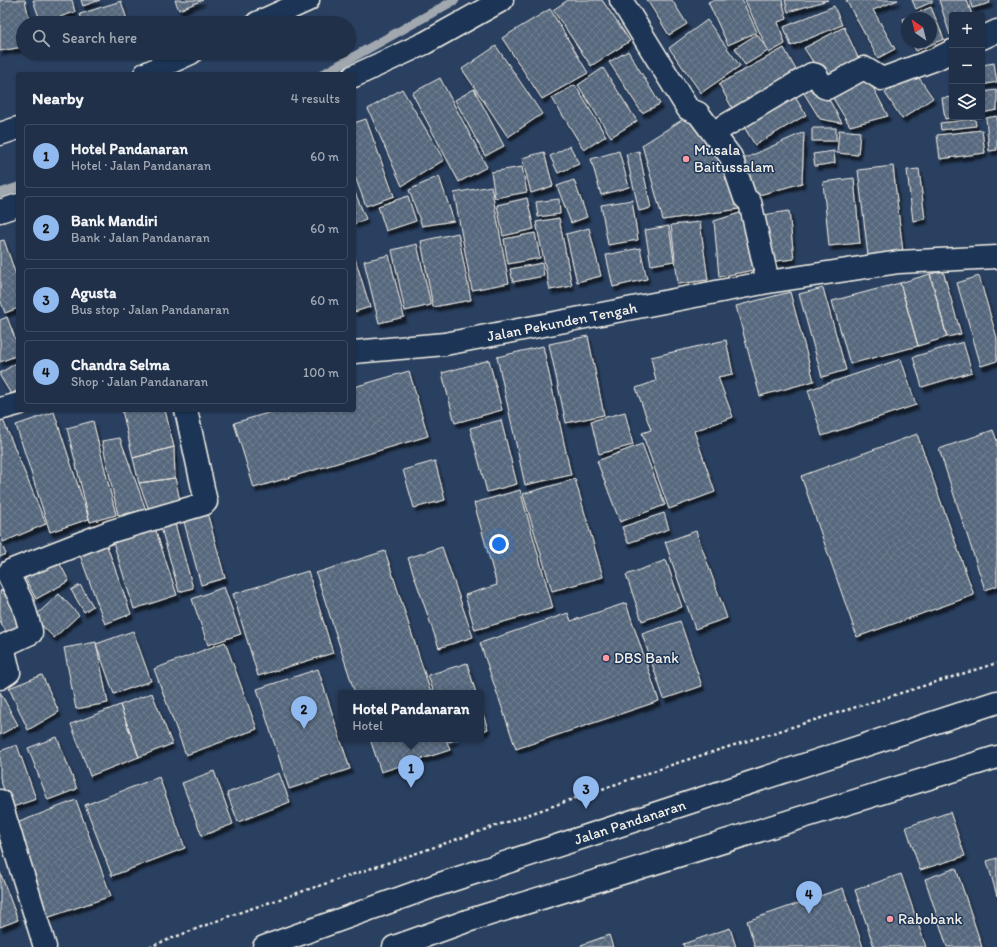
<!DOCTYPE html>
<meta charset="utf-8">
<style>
:root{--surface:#203048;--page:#2d3c52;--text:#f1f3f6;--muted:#a2a9b4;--line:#3d4b60;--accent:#90b9f0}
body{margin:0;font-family:Itim,sans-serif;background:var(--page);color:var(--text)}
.controls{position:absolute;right:12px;top:12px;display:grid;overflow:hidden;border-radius:4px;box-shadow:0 1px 3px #0004}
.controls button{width:36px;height:36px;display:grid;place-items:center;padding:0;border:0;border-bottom:1px solid var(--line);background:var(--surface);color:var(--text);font:20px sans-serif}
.compass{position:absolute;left:901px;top:12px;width:36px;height:36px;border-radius:50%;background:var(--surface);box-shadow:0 1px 3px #0004;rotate:325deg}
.you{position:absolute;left:499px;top:544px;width:14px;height:14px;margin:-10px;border:3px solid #fff;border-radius:50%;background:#1a73e8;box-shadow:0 0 0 6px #1a73e833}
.badge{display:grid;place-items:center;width:26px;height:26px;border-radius:50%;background:var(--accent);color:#111;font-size:13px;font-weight:700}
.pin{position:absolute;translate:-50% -33px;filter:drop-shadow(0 1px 2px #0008)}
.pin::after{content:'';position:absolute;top:21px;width:14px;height:12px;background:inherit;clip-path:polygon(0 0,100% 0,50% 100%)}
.popup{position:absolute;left:338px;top:690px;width:146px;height:52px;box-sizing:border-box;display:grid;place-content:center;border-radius:4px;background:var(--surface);filter:drop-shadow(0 1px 3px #0005);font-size:13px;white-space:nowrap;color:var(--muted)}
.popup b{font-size:15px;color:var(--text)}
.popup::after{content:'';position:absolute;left:50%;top:100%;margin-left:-8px;border:8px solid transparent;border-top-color:var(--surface)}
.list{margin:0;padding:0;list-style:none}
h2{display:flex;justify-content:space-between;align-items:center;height:52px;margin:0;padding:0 16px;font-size:17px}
h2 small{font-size:13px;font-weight:400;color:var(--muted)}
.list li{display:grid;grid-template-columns:26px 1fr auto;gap:12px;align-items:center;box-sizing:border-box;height:64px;margin:0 8px 8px;padding:0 8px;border:1px solid var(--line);border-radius:4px}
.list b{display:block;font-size:15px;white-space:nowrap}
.list p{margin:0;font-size:13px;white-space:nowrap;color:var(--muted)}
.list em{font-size:13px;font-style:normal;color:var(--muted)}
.icon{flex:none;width:22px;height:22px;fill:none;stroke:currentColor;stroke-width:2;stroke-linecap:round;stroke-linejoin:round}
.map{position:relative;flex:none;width:997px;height:947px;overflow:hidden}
.search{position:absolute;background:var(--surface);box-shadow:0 1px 3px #0004;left:16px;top:16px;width:340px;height:44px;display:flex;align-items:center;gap:10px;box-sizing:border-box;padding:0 14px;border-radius:22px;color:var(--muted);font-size:15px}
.panel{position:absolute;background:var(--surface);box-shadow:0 1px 3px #0004;left:16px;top:72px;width:340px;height:340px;border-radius:4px}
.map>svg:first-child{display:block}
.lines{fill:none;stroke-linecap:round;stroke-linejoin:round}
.stream{stroke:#a1a8b0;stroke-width:9}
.building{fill:url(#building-cross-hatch);stroke:#f4f1e8;filter:url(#shadow)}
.minor-casing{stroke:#f4f1e8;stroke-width:25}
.secondary-casing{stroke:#f4f1e8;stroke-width:25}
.primary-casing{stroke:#f4f1e8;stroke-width:25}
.path{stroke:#f4f1e8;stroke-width:2.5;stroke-dasharray:3 3;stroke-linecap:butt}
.minor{stroke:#1d3557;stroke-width:22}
.secondary{stroke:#1d3557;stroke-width:22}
.primary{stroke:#1d3557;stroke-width:22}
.poi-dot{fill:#ff9aa2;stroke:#1d3557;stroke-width:1.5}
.labels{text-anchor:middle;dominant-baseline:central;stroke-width:3;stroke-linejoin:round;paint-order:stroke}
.poi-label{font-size:15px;fill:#f4f1e8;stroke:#1d3557;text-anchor:start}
.street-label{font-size:15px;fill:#f4f1e8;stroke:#1d3557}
</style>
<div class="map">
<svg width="997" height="947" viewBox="0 0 997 947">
<defs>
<pattern id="building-cross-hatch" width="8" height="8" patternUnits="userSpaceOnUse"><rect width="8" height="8" fill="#56677d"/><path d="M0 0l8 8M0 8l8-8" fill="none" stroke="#6f7d8f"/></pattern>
<filter id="shadow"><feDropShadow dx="2.5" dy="4.5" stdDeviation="1" flood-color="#0009"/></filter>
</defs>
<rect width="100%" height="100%" fill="#2a4060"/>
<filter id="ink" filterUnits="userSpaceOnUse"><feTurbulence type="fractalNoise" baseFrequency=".025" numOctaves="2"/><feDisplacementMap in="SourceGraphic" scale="8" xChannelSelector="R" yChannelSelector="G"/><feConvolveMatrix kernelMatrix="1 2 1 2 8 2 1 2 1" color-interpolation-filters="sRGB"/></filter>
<g filter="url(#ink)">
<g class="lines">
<path class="stream" d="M323 74 455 0
M0 193 18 187"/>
</g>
<path class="building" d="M0 0H25L30 23H23V47L0 51Z
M33 0H72L75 12 41 23Z
M81 0H100L83 6Z
M175 0H203L179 10Z
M568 0H602L630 41 591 66 553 10Z
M647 0H672L687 24 669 35Z
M713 0H742L757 32 728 45 708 2Z
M745 0H782L787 19 778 22 785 44 769 53Z
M785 0H828L788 12Z
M846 0H898L873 10 895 49 878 58Z
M912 0H932V2L916 9Z
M939 0H967L972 15H952V34L950 35Z
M970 0H989L990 3 972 8Z
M121 1 128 23H83L80 14Z
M834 6 842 25 791 46 784 27Z
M931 7 944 39 916 51 912 42H931V18H907V30L903 19Z
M550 9 588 73 542 99 502 38Z
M707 20 740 66 701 93 669 48Z
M844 27 861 64 828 85 804 48Z
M757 34 768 51 745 65 735 48Z
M496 46 542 114 508 137 462 69Z
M784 48 801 79 736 115 719 84Z
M628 51 660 104 642 113 609 62Z
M994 63 997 82 982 85V65Z
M603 68 637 121 611 137 578 85Z
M864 70 888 116 850 126 828 90Z
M915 72 933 98 902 119 885 93Z
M440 78 487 167 459 182 412 93Z
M817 78 842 123 820 119 800 87Z
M575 85 606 136 584 150 552 98Z
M402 89 444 160 402 186 368 109Z
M474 89 504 146 485 156 455 100Z
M997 90V110L982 113V92Z
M792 92 806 115 755 145 741 122Z
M952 97V117H956L945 119 942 98Z
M693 113 735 173 740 209 663 220 642 145Z
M997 116V150L989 151 986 118Z
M366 119 394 196 366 206 354 174V123Z
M975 119 976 126 941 130 940 123Z
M812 128H836V141H812Z
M839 130 860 132 858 155 837 153Z
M982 130 985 153 940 159 937 135Z
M804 132 802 183 752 197 739 161Z
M570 146 579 164 558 173 550 156Z
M619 151 629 187 601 195 591 159Z
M639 151 651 208 639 211 626 154Z
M834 151 835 163 815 166 813 154Z
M544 152 553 186 531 193 522 158Z
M893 166 903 252 868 256 858 170Z
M522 167 527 192 495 198 491 172Z
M919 169 925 219 913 221 907 170Z
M439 176 454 221 422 226 409 190Z
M854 178 860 243 829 246 823 182Z
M574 180 587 217 571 223 557 186Z
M491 186 509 283 472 290 454 193Z
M354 190 366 219 354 224Z
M408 196 416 221 386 231 378 206Z
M527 198 534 229 503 236 497 205Z
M559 199 560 214 538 217 536 202Z
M632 200 638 240 608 245 601 205Z
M746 211 763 268 719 277 714 221Z
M789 211 794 259 768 262 763 215Z
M559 218 572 286 550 290 536 222Z
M700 222 708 280 678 284 671 225Z
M669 226 674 261 651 265 645 230Z
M589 228 601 276 577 282 566 234Z
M458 233 471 300 433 307 421 241Z
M535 233 540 258 508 264 504 239Z
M4 240 18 281V308L5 313 0 299V241Z
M417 244 431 305 405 311 392 250Z
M640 248 647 279 613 287 606 255Z
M354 255 370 307 354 312Z
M389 255 404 317 379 323 364 261Z
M542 263 544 276 513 282 510 269Z
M943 271 961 334 947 337 930 274Z
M930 274 947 337 918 346 900 283Z
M979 276 997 338V361L981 366 957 283Z
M900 283 918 346 850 364 832 301Z
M823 288 846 370 822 377 799 294Z
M790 292 814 381 760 396 736 306Z
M7 317 18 346V355L0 362V320Z
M588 336 604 415 566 423 549 344Z
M726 340 733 374 718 377 733 417 694 431 715 492 669 509 642 433 651 430 636 388 656 381 651 357Z
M963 342 972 372 922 387 913 357Z
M543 346 571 475 525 485 497 357Z
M901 359 916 405 822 436 808 390Z
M489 360 502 410 455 423 442 373Z
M18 362V390L11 394 0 376V373Z
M409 371 428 436 254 488 234 423 278 410H354V387Z
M122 410H165L174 447 133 458Z
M54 412 89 519 50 532 16 425Z
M625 412 633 445 599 454 591 421Z
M0 415H1L46 524 3 542 0 535Z
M501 420 517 484 487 492 470 428Z
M93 421 116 515 90 522 67 428Z
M993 430 997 441V586L985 590 939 449Z
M917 434 974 595 857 637 801 476Z
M120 438 146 510 118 515 102 441Z
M642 444 665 505 620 522 597 461Z
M174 447 175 478 139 483 133 458Z
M435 461 445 500 414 508 403 470Z
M175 478 182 509 151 515 139 483Z
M575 479 603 577 552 591 523 494Z
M520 490 553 608 475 630 465 595 497 585 474 503Z
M207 512 225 578 201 585 183 518Z
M664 513 669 529 628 543 622 527Z
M174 520 193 588 179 592 160 524Z
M155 528 177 595 134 609 113 542Z
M696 531 727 618 695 629 665 542Z
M105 540 131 614 105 624 78 550Z
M0 541 6 554 0 557Z
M442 547 473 637 439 648 408 558Z
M385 551 431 693H355L316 573Z
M58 560 69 581 36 599 25 578Z
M666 560 682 607 642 621 626 575Z
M308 571 333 653 258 676 233 594Z
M80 585 93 606 84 612 71 590Z
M224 587 241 634 208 645 192 599Z
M2 590 25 627 9 637 0 621V591Z
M59 594 79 615 54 638 34 617Z
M626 603 659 701 516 749 480 643 568 613 571 621Z
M680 621 702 686 664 699 642 634Z
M133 631 151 681 114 694 96 644Z
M96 642 108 703 76 709 64 648Z
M225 642 257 729 186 755 154 669Z
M467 663 476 693H434L428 675Z
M318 669 350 769 289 789 257 689Z
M42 675 59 712 28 730 9 688Z
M0 692 18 725 0 735Z
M152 693 172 744 139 757 120 705Z
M120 705 139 757 90 776 71 724Z
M481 708 488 729 481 732Z
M57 737 77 789 48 800 28 748Z
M370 739H446L450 750 381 772Z
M448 739H458L449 742Z
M17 745 36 799 10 808 0 778V751Z
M214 771 233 824 202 836 182 783Z
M279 773 290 802 238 822 227 793Z
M159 777 185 848 112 876 85 805Z
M76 800 111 896 38 921 9 826Z
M950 812 965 856 920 870 906 827Z
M997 858V896L987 861Z
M956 868 982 947H947L925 879Z
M0 872 18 920 0 927Z
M901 874 926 947H874L855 890Z
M843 888 863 947H755L747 921Z
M730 928 736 947H684L683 944Z
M609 935 613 947H582L581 945Z"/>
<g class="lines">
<defs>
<path id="minor" d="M621 0 688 109 698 113 731 157 745 198 750 202 768 282
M982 38 997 31
M713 133 812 74 816 75 824 87 827 88 864 68 882 79 936 59 952 51
M354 352 445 344 768 282 899 262 997 257
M0 409 18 404
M0 678 9 672 3 646 31 633V631L23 604 8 574 10 571 112 531 204 504 206 502 186 410
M0 801 45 947"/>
<path id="secondary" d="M257 23 308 0
M145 74 191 53
M354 76 425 43 502 0
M0 134 18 128
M0 211 18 205"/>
<path id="primary" d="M264 947 434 886 997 702
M394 947 467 921 997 757"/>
</defs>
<use href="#minor" class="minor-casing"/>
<use href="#secondary" class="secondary-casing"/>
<use href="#primary" class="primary-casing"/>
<path class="path" d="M149 947 235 914 423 851 680 762 997 663"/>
<use href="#minor" class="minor"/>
<use href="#secondary" class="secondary"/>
<use href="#primary" class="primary"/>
</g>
</g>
<g class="poi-dot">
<circle cx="686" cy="159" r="4"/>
<circle cx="606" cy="658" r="4"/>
<circle cx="890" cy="919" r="4"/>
</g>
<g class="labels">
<g class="poi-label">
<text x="694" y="150">Musala<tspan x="694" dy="17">Baitussalam</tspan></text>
<text x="614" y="658">DBS Bank</text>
<text x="898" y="919">Rabobank</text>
</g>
<g class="street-label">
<text transform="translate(562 322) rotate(-11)">Jalan Pekunden Tengah</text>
<text transform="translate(630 822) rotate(-18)">Jalan Pandanaran</text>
</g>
</g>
</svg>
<div class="controls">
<button>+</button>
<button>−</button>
<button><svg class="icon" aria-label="layers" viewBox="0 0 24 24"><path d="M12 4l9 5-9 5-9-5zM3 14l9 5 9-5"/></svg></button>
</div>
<svg class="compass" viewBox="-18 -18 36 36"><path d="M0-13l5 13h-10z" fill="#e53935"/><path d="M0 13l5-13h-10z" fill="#a2a9b4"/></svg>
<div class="you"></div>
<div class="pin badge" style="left:411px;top:788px">1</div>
<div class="popup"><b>Hotel Pandanaran</b>Hotel</div>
<div class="pin badge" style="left:304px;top:729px">2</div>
<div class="pin badge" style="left:586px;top:809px">3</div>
<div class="pin badge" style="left:809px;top:914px">4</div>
<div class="search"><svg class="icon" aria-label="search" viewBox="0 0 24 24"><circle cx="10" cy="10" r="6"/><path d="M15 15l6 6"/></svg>Search here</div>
<section class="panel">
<h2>Nearby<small>4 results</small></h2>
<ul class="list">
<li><span class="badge">1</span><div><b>Hotel Pandanaran</b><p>Hotel · Jalan Pandanaran</p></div><em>60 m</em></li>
<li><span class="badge">2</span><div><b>Bank Mandiri</b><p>Bank · Jalan Pandanaran</p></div><em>60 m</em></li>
<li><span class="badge">3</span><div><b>Agusta</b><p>Bus stop · Jalan Pandanaran</p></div><em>60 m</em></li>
<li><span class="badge">4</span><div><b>Chandra Selma</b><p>Shop · Jalan Pandanaran</p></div><em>100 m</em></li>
</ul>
</section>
</div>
